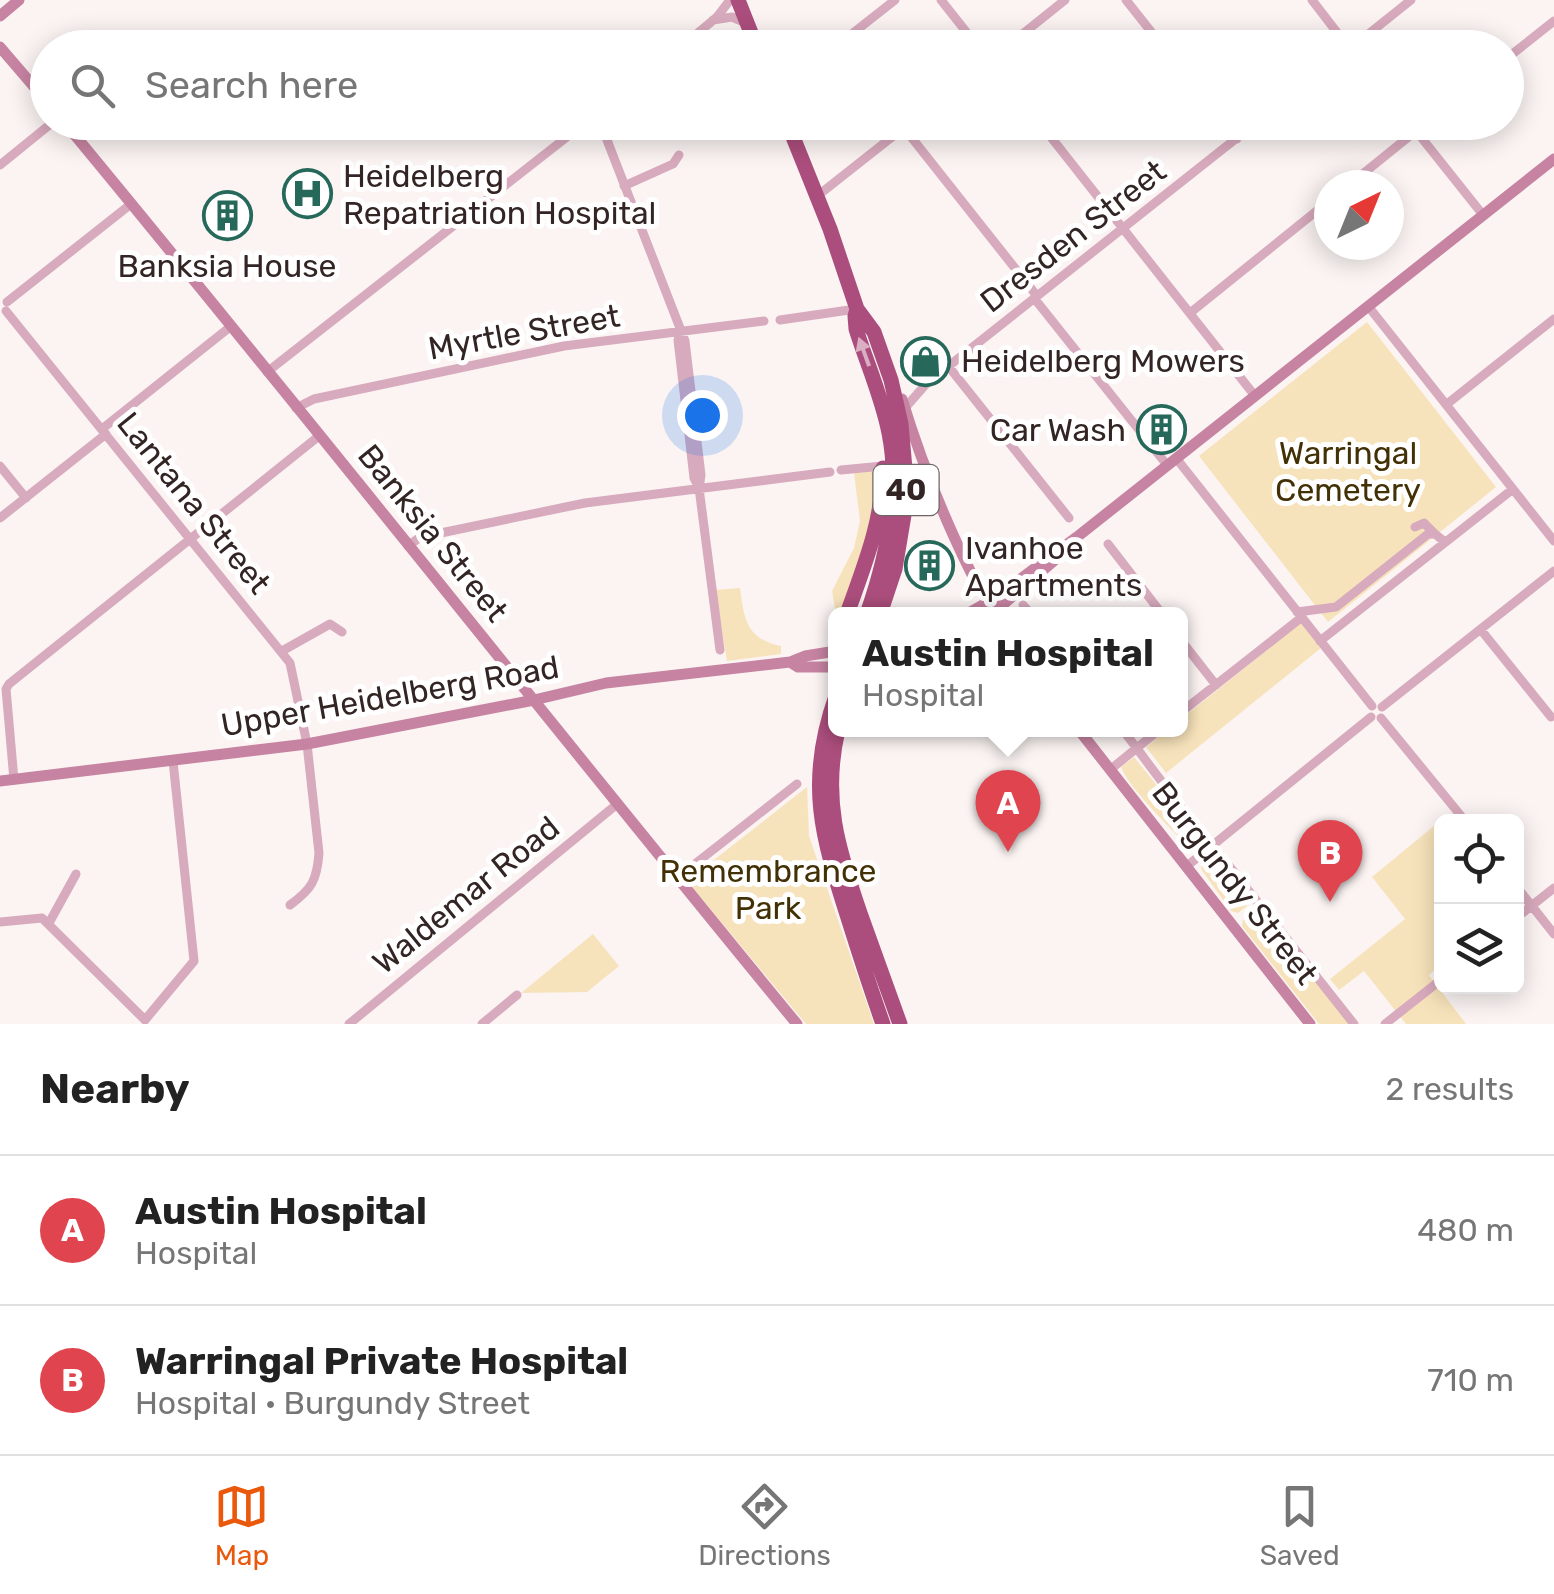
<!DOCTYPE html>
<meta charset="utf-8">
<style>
:root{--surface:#fff;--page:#f6f6f6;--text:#222;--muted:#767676;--line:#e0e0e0;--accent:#ea580c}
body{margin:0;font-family:Rubik,sans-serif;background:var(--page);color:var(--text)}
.controls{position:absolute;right:30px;bottom:30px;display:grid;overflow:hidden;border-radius:15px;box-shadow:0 5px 25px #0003}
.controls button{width:90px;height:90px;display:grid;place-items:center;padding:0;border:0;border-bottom:2px solid var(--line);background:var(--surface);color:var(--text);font:50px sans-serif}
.compass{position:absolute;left:1314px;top:170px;width:90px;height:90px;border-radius:50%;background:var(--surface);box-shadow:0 5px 25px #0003;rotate:43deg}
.you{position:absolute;left:702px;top:415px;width:35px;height:35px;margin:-25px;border:8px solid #fff;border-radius:50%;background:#1a73e8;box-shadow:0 0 0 15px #1a73e833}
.badge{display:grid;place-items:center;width:65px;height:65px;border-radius:50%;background:var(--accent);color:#fff;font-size:32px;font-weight:700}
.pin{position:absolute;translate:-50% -82px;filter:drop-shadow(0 2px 5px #0008)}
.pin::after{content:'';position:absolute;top:52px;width:35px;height:30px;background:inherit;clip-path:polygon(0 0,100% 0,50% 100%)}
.popup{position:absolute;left:828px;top:607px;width:360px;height:130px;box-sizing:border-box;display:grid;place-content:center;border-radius:15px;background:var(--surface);filter:drop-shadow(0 2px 8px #0005);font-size:32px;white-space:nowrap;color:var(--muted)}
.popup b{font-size:38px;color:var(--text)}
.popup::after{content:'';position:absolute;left:50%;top:100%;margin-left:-20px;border:20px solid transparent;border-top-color:var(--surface)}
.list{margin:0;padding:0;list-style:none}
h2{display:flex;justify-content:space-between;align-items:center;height:130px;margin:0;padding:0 40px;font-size:42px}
h2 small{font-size:32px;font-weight:400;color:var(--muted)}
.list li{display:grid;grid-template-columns:65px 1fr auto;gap:30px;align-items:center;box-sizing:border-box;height:150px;padding:0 40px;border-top:2px solid var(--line)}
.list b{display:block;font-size:38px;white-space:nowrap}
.list p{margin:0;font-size:32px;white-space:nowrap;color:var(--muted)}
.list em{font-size:32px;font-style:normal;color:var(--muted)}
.icon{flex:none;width:55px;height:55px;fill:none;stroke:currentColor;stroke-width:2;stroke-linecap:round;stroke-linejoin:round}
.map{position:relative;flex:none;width:1554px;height:1024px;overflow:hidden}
.search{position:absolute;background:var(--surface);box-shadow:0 5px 25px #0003;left:30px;right:30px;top:30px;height:110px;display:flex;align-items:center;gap:25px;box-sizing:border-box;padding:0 35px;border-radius:55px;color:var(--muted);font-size:38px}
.sheet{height:430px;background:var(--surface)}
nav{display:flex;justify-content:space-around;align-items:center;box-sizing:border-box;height:140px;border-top:2px solid var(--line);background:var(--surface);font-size:28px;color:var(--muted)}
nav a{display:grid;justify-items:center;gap:5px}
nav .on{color:var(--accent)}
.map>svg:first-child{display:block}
.green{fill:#f7e3bb}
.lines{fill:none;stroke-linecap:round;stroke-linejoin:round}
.street{stroke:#d8aabd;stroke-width:9}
.secondary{stroke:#c784a2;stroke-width:11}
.highway{stroke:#ac4e7d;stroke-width:15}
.oneway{fill:#daafc4}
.labels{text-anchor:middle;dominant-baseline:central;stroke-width:10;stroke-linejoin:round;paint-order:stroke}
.shield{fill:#fff;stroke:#706666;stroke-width:2.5}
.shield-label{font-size:30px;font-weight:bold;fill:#322524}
.poi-label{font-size:32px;fill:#322524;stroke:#fff;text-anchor:start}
.street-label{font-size:32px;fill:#322524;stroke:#fff}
.park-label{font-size:32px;fill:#433106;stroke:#fff}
</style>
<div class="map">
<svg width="1554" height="1024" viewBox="0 0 1554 1024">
<rect width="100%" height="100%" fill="#fbf4f3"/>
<path class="green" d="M1367 322 1496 487 1328 622 1199 456Z
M875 471 877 472 879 496 842 614H836L832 591 854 548 860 521 854 473Z
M740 588C744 618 746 639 781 646V654L727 661 715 590Z
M1301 623 1321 648 1166 773 1146 747 1167 730H1180L1181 719Z
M1134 757 1201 840V844L1194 850 1190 849C1172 829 1129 789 1121 767Z
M807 787 809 836 874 1024H806L687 881Z
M1446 816 1450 821 1442 822 1441 964 1429 975 1466 1024H1406L1364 971 1339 990 1330 979 1405 919 1372 877Z
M1219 846 1228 857 1222 863 1248 898 1247 906 1238 913 1231 911 1201 869 1203 858Z
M1252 913C1258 912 1262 914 1266 919L1262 923 1298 967 1302 964 1350 1024H1319L1242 926 1243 920Z
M593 934 619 966 587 992 521 993Z"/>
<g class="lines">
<path class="street" d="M941 0 979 48
M1126 0 1164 48
M1312 0 1349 48
M713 20 732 17 746 23
M680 48 717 17 730 0
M834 48 895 0
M1005 48 1065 0
M1351 48 1411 0
M1506 59 1554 21
M600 122 685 341 701 475 699 488 720 650
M1039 122 1255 396
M1224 122 1237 139
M1409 122 1483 215
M904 128 1037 296
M0 165 53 122
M1349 185 1427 122
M624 186 673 164 679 155
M816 197 911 122
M1034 298 1167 465
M7 302 131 204
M1368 306 1554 541
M6 311 290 663 307 744 319 853C317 880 312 889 290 905
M1190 313 1329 201
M780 320 856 309
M680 333 678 340 694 478 698 486
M949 367 1069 518
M267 372 586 122
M1447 404 1554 319
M296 408 314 399 564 346 764 321
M905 408 926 384 1257 122
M102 429 230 327
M1176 458 1372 706
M0 466 26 498
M841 470 883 466
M0 518 106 434
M1415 527 1424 523 1435 534
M1108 544 1162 614
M408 546 419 538 431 535 585 503 830 472
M1023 605 1031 614
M1297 612 1336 607 1428 534H1435L1445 542
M1481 630 1551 717
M1180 639 1216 685
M1320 641 1513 489
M282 651 330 624 342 632
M1382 707 1554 571
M1180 713 1302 617
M1381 718 1466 822
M1123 730 1210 846
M1111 769 1159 730
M14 780 6 689 9 684 319 436
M1226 862 1354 1024
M1187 866 1371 717
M677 878 797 784
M1516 886 1554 934
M1516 918 1554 888
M0 922 42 918 145 1020 194 961 173 761
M49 923 76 874
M349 1024 616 805
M482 1024 517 995
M1385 1024 1442 979"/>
<path class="secondary" d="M0 16 19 0
M0 47 48 103
M64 122C311 420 551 725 797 1024
M902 399C917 448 934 493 955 539 967 565 979 591 996 614
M967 614 995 598 1077 537 1554 159
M992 614 1057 558
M790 662 798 667H836
M1079 730 1310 1024
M0 781 307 744 534 700 606 683 790 662 805 656 836 651"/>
<path class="highway" d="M738 0 757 48
M787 122 830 229 857 309 874 332 891 380 901 424 905 469 904 515 895 569 880 614
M857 309 855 316 856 329C867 364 882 397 889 433 901 493 887 557 867 614
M847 614C864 566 883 521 883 468
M836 696C805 783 822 837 849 921 860 956 871 990 883 1024
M838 730C822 798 838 849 860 913 873 950 887 987 900 1024"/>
</g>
<defs><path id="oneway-solid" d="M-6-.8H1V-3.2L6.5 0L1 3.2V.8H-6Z" transform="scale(2.5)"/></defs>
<use class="oneway" href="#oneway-solid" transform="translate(864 352) rotate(-110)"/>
<defs>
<symbol id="hospital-ring" viewBox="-11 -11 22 22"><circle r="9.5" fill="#fff" stroke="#26695b" stroke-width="1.5"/><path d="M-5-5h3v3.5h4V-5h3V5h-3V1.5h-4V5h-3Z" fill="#26695b"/></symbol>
<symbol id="building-ring" viewBox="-11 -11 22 22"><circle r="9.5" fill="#fff" stroke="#26695b" stroke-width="1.5"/><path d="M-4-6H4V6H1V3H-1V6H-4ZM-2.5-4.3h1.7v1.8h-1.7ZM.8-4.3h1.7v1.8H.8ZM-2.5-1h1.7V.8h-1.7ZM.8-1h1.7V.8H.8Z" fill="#26695b"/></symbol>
<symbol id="shop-ring" viewBox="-11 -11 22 22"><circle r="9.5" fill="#fff" stroke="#26695b" stroke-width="1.5"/><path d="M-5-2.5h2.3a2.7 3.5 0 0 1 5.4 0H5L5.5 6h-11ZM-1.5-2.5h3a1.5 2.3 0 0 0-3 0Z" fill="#26695b"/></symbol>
</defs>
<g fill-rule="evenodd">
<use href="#hospital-ring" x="280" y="166" width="55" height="55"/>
<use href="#building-ring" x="200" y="188" width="55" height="55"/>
<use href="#shop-ring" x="898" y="334" width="55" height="55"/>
<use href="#building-ring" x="1134" y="402" width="55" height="55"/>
<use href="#building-ring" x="902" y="538" width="55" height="55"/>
</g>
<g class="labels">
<rect class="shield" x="873.5" y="465" width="65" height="50" rx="8"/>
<g class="shield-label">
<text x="906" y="490">40</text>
</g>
<g class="poi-label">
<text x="343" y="176">Heidelberg<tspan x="343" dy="37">Repatriation Hospital</tspan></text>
<text x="227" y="266" text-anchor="middle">Banksia House</text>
<text x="961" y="361">Heidelberg Mowers</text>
<text x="1126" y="430" text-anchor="end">Car Wash</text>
<text x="965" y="548">Ivanhoe<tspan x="965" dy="37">Apartments</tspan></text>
</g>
<g class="street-label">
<text transform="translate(1073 236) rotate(-38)">Dresden Street</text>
<text transform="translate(524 332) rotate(-10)">Myrtle Street</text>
<text transform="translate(194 503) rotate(51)">Lantana Street</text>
<text transform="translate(433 533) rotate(51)">Banksia Street</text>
<text transform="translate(390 696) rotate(-10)">Upper Heidelberg Road</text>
<text transform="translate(1235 883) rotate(52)">Burgundy Street</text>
<text transform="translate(466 895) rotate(-39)">Waldemar Road</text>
</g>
<g class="park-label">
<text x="1348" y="453">Warringal<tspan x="1348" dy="37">Cemetery</tspan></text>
<text x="768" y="871">Remembrance<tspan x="768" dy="37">Park</tspan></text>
</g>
</g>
</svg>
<div class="controls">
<button><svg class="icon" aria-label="locate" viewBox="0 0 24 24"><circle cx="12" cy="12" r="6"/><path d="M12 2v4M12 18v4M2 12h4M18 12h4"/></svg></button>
<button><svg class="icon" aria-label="layers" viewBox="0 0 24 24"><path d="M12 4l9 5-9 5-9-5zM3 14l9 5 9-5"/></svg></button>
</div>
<svg class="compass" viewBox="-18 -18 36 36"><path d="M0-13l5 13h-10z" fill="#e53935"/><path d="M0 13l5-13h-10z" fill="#767676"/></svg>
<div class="you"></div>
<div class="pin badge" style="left:1008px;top:852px;background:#e0444e">A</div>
<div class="popup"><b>Austin Hospital</b>Hospital</div>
<div class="pin badge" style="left:1330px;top:902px;background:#e0444e">B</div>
<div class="search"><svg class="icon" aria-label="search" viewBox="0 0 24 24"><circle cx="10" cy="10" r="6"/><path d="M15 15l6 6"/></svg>Search here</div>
</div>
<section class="sheet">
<h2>Nearby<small>2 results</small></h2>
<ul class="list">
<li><span class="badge" style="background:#e0444e">A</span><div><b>Austin Hospital</b><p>Hospital</p></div><em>480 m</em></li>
<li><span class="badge" style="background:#e0444e">B</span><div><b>Warringal Private Hospital</b><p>Hospital · Burgundy Street</p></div><em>710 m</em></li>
</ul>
</section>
<nav>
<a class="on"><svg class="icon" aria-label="map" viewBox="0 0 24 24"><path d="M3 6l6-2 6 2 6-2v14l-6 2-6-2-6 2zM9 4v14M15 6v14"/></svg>Map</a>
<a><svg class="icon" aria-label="directions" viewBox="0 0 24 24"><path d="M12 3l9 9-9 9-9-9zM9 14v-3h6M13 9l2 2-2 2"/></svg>Directions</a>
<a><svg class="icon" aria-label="saved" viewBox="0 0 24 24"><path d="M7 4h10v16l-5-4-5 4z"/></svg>Saved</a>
</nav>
